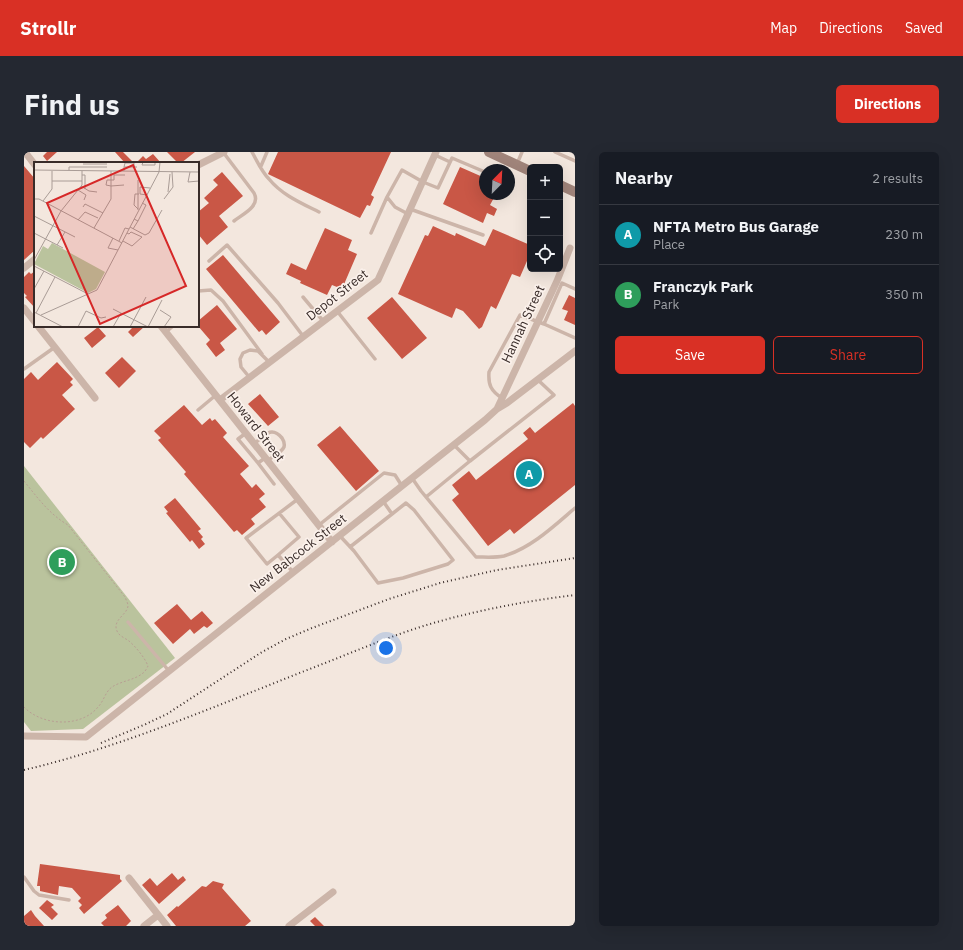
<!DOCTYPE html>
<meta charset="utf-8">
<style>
:root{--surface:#171b24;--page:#242831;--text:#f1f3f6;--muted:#9ea1a6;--line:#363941;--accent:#d93025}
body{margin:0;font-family:"IBM Plex Sans",sans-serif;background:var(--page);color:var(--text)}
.controls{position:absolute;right:12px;top:12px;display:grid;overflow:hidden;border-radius:6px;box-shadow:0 4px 16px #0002}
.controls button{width:36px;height:36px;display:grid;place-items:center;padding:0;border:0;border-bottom:1px solid var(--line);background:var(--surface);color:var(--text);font:20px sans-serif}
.compass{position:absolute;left:455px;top:12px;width:36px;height:36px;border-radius:50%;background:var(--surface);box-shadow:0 4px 16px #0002;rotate:24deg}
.you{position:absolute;left:362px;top:496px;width:14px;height:14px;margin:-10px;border:3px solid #fff;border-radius:50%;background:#1a73e8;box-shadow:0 0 0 6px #1a73e833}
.badge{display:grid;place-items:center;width:26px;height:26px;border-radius:50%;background:var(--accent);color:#fff;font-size:13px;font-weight:700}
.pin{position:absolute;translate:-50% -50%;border:2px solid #fff;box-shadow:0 1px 4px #0006}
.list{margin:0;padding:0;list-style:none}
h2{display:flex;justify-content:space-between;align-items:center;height:52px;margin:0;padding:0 16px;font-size:17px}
h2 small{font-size:13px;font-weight:400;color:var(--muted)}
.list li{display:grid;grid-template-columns:26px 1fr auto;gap:12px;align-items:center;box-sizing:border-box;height:60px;padding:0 16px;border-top:1px solid var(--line)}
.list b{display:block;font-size:15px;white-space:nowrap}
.list p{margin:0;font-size:13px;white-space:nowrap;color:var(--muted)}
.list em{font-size:13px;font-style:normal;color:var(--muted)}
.actions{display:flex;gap:8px;padding:12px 16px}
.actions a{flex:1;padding:9px 0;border:1px solid var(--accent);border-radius:6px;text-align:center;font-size:14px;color:var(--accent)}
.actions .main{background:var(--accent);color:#fff}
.icon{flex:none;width:22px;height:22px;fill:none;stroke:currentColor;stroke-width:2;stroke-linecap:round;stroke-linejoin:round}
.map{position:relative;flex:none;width:551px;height:774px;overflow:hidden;border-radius:6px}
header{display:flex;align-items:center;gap:24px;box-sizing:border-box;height:56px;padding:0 20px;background:var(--accent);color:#fff}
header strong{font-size:19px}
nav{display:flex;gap:22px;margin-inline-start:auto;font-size:14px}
.intro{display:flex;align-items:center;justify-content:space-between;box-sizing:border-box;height:96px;padding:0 24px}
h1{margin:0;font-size:28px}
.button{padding:10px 18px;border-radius:6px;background:var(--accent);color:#fff;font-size:14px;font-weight:700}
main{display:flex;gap:24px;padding:0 24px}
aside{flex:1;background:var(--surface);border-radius:6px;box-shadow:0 4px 16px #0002}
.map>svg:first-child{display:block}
.green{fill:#bac39d}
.building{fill:#c95746}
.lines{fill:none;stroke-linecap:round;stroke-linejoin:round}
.path{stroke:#b89f93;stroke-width:1;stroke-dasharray:2 2;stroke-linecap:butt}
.service{stroke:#ccb5a9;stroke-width:3.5}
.minor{stroke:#ccb5a9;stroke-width:7}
.secondary{stroke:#a0847a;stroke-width:10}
.rail{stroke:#392c29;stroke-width:2;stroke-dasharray:1 3;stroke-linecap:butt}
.labels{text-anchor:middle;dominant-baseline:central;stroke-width:3.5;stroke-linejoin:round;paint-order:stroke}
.street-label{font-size:13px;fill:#392c29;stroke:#fbf1eb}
.inset-road{fill:none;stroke:#a99c96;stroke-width:1}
.view{fill:#d62828;fill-opacity:0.15;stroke:#d62828;stroke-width:2}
.inset-edge{fill:none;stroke:#392c29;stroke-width:2}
</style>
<header>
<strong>Strollr</strong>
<nav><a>Map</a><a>Directions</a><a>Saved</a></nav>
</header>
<div class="intro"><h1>Find us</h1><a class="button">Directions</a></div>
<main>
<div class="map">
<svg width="551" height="774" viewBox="0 0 551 774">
<rect width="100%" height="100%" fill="#f3e7de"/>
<path class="green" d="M0 314 151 506 59 577 7 579 0 570Z"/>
<path class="building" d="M23 0H33L23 9 19 4Z
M91 0H99L110 11H101Z
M143 0H171L157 11H154Z
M254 0H367L347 43 350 45 346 54 343 53 336 66 246 23 244 22Z
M129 2 137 11H112L119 4 122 7Z
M0 14 11 27V98L0 108Z
M436 15 461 26V42H472L466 53 473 57 470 64 463 61 459 71 419 52Z
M198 20 219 44 195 64 204 75 183 93 174 82V60L185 51 180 46 194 33 189 28Z
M409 74 431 84 432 81 461 94 469 77 506 93V102L496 125 488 122 472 157 467 154 458 175 455 177 439 159 432 156 428 166 374 142 401 83 404 84Z
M301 76 328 88 324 98 333 102 318 137 308 133 303 143 276 131 277 129 262 122 267 111 282 118Z
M199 103 256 170 242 183 238 178 235 180 182 117Z
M11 119V156L1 145 3 144 0 141V125L5 120 7 122Z
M545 143 551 146V173L540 168 544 159 538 157Z
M368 145 403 186 378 207 343 166Z
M193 153 213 177 196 191 201 198 192 205 182 192 186 188 174 174V169Z
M110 174H121L109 185 104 180Z
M74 175 82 184 68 196 60 186Z
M98 205 112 219 95 236 81 221Z
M33 210 49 227 46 230 49 233 38 243 51 257 19 287 17 285 6 296 0 290V227L7 220 14 228Z
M236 242 255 265 244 274 224 252Z
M549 251 551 254V333L490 382 486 377 464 394 428 348 435 342 428 333 445 319 452 328 504 287 499 281 506 275 511 281Z
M160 253 178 273 186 266 188 269 191 267 203 281 199 285 225 314 216 322 228 336 232 332 241 342 235 347 242 355 227 367 231 372 218 383 213 378 210 380 160 322 162 320 134 288 137 286 130 279Z
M316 274 355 319 332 339 293 293Z
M151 346 177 377 174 379 179 385 177 387 181 392 175 397 168 388 166 390 142 361 144 360 140 355Z
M153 452 167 468 178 459 189 471 183 476 180 474 170 482 166 477 149 492 130 471Z
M16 712 96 723V727L98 729 60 762 55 756 58 753 54 749 57 746 48 736 35 734 34 743 16 739V734H13Z
M148 721 154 728 159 724 162 728 135 752 118 733 126 726 133 734Z
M189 729 200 732 198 736 227 769 221 774H152L143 763 153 754 154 755 178 734 182 735Z
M23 748 30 753 27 755 34 762 28 768 15 756Z
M94 753 107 769 102 774H80L77 771 83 766 81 763Z
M7 758 11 764 20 774H0V764Z
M291 765 300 774H291L286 769Z"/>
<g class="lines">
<path class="path" d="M0 329C13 345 25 362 44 373L101 445C102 448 104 451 104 454 103 463 88 468 93 479 95 484 101 486 105 489 112 495 121 506 124 514 123 516 121 520 119 521 111 528 97 529 88 535 81 540 80 549 74 555 57 576 18 574 0 555"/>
<path class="service" d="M199 0 230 41C237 54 219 62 210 69
M228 0C233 9 238 20 245 27 258 43 277 51 295 60
M531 0 551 9
M411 3 426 10
M493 12 498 0
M237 14 243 0
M485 31 487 32
M386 57 459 83
M384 62 371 55 363 45 378 18 399 30 414 36 428 6 461 20
M347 81 363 45
M185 109 203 93 254 151 279 184
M551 137 538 131 520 172 551 186
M174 139 187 138 199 149 238 202
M279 145 300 170
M313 159 351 207
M142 180 149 174
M0 217 31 195
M226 226 217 215 216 207 219 201 226 198 234 199 246 211
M478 246C467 239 464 233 465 220L496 163 520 172
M174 258 192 243
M222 281 214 287 234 311
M230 292C240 284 247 273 258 286 260 289 261 291 260 295 258 300 248 305 243 309
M241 306 234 311 250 332
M446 309 530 243 514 228
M388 326 397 339 452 405C461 405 471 406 480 404 507 396 530 374 551 356
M402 345 446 309 430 293
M295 373 360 321 371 323 378 334
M316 384 330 399 354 431 379 426 424 412 429 408 390 358 382 351 368 362 359 349
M326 395 368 362
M254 403 275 385 255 361
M269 420 254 403 243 412 222 386 274 347
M104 470 145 519
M0 725 10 739 15 743 45 748"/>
<path class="minor" d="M1 0 11 13
M174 13 200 0
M0 116 11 107
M0 156 11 170
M14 174 71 246
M137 174 308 390
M196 248 354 128 412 0
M473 257 533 129 546 96
M0 584 62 585 461 268 473 257 483 251 551 199
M105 726 143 774
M120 774 134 763
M265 774 309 740"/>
<path class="secondary" d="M465 0 506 19
M536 33 551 40"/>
<path class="rail" d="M77 591 122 572 143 562 238 500 262 487 288 476 365 447 416 431 473 418 551 406
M0 618C102 594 198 551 296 513 332 499 369 483 406 472 454 458 502 449 551 443"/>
</g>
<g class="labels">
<g class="street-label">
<text transform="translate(313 143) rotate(-38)">Depot Street</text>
<text transform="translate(499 172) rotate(-65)">Hannah Street</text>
<text transform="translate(232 275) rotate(52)">Howard Street</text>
<text transform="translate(274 401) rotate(-38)">New Babcock Street</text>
</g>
</g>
<g transform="translate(10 10)">
<rect width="165" height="165" fill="#f3e7de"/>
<path d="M18 81 71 110 62 127 54 131 0 102 9 84 14 87Z" fill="#bac39d"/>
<path class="inset-road" d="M109 0 108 3H121V0M49 2H73M90 5 91 1H100V5M0 8 165 10M35 8V5H73M90 9V5H103M156 10 154 20 165 19M48 13H51V27M18 19H48M47 24 55 29 63 30M77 24 72 23 73 18H80V13H91M77 24 90 23M44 28 52 33 50 38M134 30 136 12M113 33 106 32V25L116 26M0 37H5L88 81M130 37 139 25 138 10M9 39 18 27V9M49 45 51 42 69 51M104 47 100 43 101 32H105M104 48V18M0 54 41 75M44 58 51 50 64 56M104 59 112 43 108 41M96 65 111 73 115 71 128 48M60 66 77 37V9M99 67 104 59 100 57M0 71 29 86M79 76 74 86 84 88M85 79 91 66 95 67M89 79 98 84 108 75 97 70 95 72 93 71M23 83 31 70M0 98 27 49 48 23V9M0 104 54 132M0 127 10 109M79 147 114 165M126 148 137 155 130 165M0 150 29 165M2 151 21 115M7 153 63 128 125 10 126 0M44 165 52 149 67 156 72 155M79 165 87 151M96 165 112 135M114 165 128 138"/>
<path class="view" d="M99 3 152 124 66 162 13 41Z"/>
<rect width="165" height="165" class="inset-edge"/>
</g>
</svg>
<div class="controls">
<button>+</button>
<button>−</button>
<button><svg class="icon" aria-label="locate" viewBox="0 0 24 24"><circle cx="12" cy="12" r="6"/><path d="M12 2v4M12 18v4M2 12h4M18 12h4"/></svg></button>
</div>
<svg class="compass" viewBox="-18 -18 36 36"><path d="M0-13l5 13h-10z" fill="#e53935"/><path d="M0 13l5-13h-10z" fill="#9ea1a6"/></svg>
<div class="you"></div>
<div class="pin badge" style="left:505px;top:322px;background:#0f9aa8">A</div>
<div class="pin badge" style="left:38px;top:410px;background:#2e9e5b">B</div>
</div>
<aside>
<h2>Nearby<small>2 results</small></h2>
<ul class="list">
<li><span class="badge" style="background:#0f9aa8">A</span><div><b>NFTA Metro Bus Garage</b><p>Place</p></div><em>230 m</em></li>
<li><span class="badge" style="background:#2e9e5b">B</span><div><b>Franczyk Park</b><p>Park</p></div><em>350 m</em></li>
</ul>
<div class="actions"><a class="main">Save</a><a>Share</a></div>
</aside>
</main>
